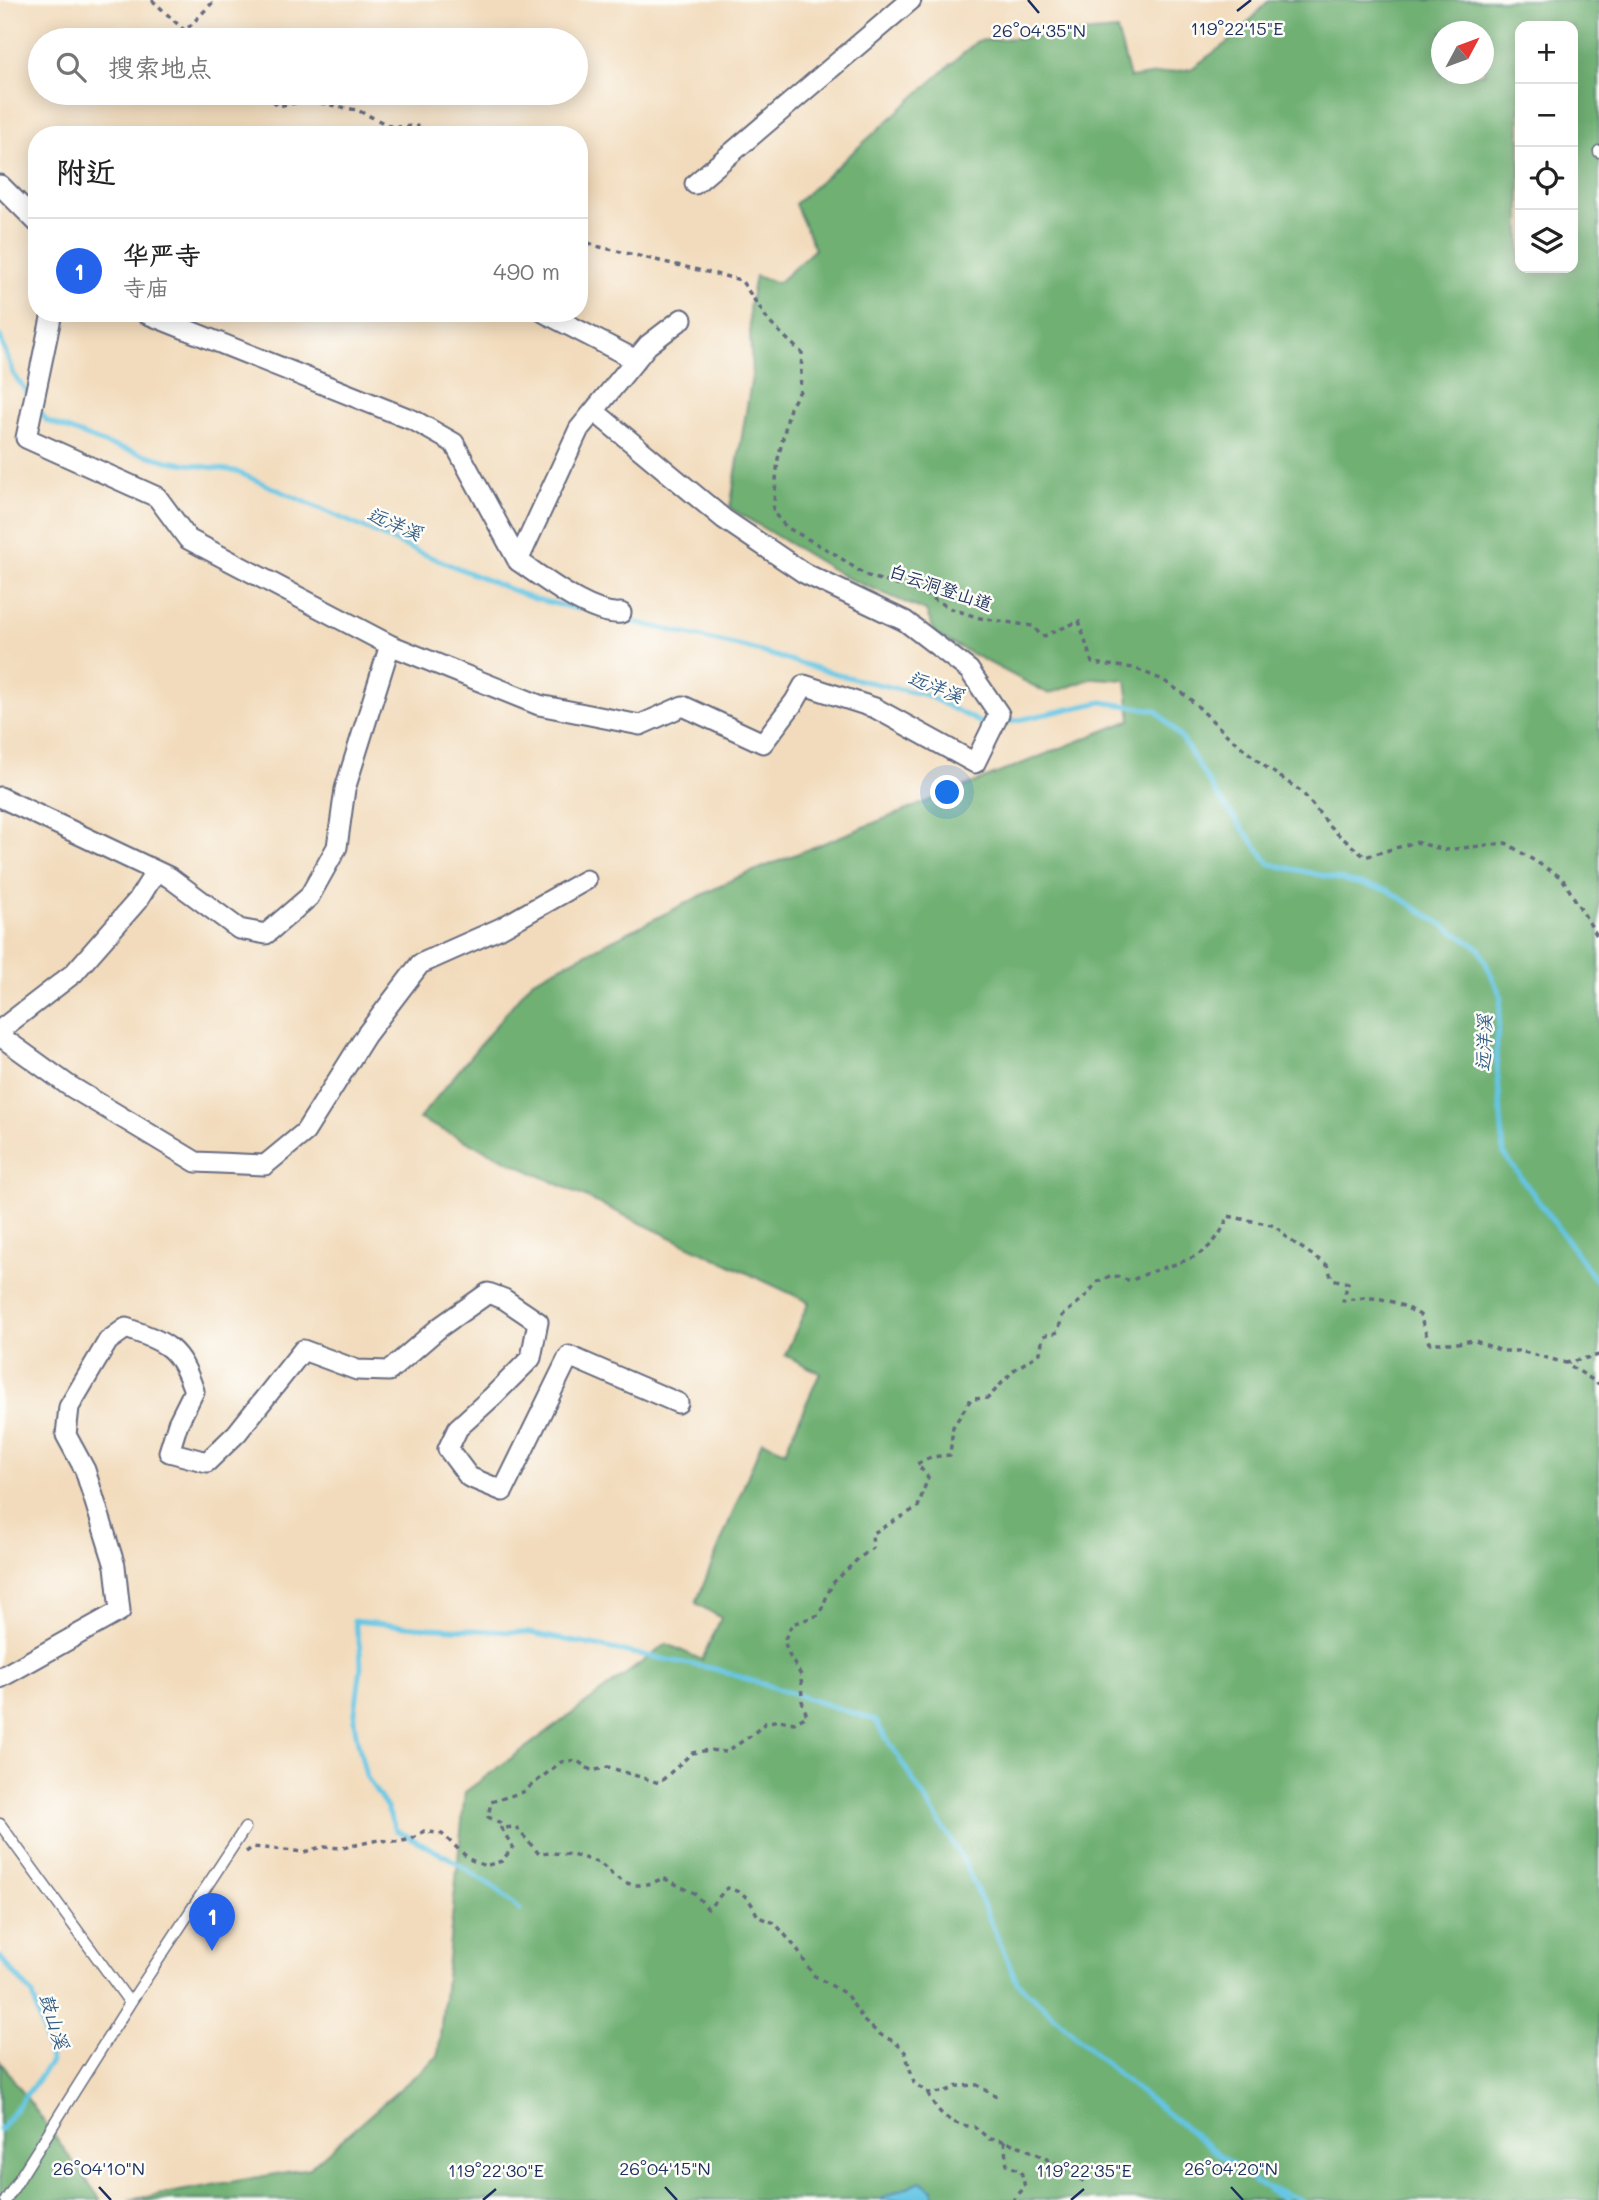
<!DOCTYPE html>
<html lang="zh">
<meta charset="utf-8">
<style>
:root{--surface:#fff;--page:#f6f6f6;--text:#222;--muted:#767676;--line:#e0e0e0;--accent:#2563eb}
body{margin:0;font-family:Mali,"LXGW WenKai TC",sans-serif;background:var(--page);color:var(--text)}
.controls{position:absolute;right:21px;top:21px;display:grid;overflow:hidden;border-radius:14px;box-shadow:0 4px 18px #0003}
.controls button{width:63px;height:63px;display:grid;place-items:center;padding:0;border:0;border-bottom:2px solid var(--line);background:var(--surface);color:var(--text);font:35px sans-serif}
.compass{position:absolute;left:1431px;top:21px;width:63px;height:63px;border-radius:50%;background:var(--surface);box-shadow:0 4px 18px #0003;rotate:49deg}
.you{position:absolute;left:948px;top:793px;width:24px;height:24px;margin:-18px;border:5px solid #fff;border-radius:50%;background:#1a73e8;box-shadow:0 0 0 10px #1a73e833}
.badge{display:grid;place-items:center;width:46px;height:46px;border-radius:50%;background:var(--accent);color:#fff;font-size:23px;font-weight:700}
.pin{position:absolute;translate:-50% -58px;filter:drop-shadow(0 2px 4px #0008)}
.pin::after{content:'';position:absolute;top:37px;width:24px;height:21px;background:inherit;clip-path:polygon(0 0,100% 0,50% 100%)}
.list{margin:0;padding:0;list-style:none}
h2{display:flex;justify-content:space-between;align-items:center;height:91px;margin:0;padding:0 28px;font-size:30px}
h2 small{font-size:23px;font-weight:400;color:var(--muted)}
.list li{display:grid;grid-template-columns:46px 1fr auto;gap:21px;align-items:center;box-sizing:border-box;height:105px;padding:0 28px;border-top:2px solid var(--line)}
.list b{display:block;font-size:26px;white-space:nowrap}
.list p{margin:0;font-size:23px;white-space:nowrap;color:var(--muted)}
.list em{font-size:23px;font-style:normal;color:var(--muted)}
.icon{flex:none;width:38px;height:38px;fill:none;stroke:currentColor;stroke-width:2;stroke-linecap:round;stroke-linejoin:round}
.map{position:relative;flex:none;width:1599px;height:2200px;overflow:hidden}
.search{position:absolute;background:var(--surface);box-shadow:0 4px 18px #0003;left:28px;top:28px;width:560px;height:77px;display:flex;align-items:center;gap:18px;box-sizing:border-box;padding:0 24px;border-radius:38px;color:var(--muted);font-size:26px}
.panel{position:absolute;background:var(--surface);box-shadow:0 4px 18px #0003;left:28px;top:126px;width:560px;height:196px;border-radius:28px}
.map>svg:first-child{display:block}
.forest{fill:#6fb073;stroke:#457068;stroke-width:2;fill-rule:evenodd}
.water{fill:#65c5e3;stroke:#407aa0;stroke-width:2}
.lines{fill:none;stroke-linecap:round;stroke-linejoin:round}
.stream{stroke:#65c5e3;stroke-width:5}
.lane-casing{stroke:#666b7f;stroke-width:13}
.street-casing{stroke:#666b7f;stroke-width:23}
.path{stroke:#666b7f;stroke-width:3.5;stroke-dasharray:5 5;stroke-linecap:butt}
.lane{stroke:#fff;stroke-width:10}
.street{stroke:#fff;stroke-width:19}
.ticks{fill:none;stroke:#1b2f5e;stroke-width:2.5}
.labels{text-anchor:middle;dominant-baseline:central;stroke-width:5;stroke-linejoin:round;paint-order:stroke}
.street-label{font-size:18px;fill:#1b2f5e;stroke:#fdfcf7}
.water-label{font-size:19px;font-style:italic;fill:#315c86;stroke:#fdfcf7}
.ticks-label{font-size:18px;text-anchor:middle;fill:#1b2f5e;stroke:#fdfcf7;stroke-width:5;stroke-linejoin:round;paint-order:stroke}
</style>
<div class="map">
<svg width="1599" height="2200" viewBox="0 0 1599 2200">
<rect width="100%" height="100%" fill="#fdfcf7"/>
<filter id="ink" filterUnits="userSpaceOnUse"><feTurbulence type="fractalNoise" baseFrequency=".0143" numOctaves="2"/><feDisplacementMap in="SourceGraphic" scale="14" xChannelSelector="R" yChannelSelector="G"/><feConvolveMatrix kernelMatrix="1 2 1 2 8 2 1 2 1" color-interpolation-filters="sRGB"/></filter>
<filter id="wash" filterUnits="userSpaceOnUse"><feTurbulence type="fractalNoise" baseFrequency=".00686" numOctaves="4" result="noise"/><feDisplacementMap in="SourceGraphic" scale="28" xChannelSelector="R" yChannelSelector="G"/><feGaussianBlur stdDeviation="1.57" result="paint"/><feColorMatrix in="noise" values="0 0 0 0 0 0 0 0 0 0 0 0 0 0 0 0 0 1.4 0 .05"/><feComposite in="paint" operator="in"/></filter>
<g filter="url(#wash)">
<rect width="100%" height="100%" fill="#f2dbbc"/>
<path class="forest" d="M1269 0H1599V2200H129L309 2168 438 2056 465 1792 667 1644 702 1660 721 1618 696 1603 762 1441 785 1451 820 1373 785 1355 809 1302 419 1119 533 980 734 879 1131 720 1126 680 1093 678 1049 694 936 635 926 611 845 577 730 508 752 376 749 309 755 276 778 283 815 249 795 204 977 41 1117 30 1130 78 1191 69 1236 36ZM1520 26H1573V268H1520ZM1442 32H1484V74H1442Z
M0 2061 101 2200H0Z"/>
<path class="water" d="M921 2181 933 2190V2200H878Z"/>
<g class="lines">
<path class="stream" d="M0 336 13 373 30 397
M37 408 47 421 106 444 168 461 235 471 416 551 534 599 578 609
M621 619 747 648 855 679 926 695 987 726
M1000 724 1102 702 1156 710 1183 740 1216 794 1270 864 1388 890 1479 948 1501 996 1496 1053 1504 1154 1599 1284
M520 1910 498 1890 449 1858 396 1830 387 1808 366 1776 356 1734 354 1720 361 1667 360 1647 354 1621 415 1627 530 1633 715 1669 875 1720 964 1861 1017 1982 1121 2077 1256 2183 1301 2200
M0 1957 33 1995 51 2062 0 2130
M1269 2191 1284 2200"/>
</g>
</g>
<g filter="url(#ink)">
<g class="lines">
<defs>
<path id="lane" d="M1599 151V152
M0 1824 130 2003 6 2200
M130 2003 245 1828"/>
<path id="street" d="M695 184 911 0
M0 185 37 222
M52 313 26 438 157 497 188 539 390 645 539 705 640 725 683 706 763 743 795 701 804 685 875 708 975 763 999 714 969 670 905 621 804 573 724 519 594 411
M145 313 415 421 454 443 518 561 579 429 648 345 682 319
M545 313 636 360
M518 561C544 578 590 616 621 613
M0 797 169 877 239 929 266 934 309 897 337 847 345 789 390 645
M0 1030 74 973 138 900 156 871
M0 1036 68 1085 196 1162 265 1165 305 1132 366 1035 420 964 501 928 586 880
M0 1678 120 1611 115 1566 85 1470 66 1435 69 1407 108 1341 126 1328C168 1343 179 1347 194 1391L178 1423 169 1452 207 1462 237 1433 303 1350 357 1370 389 1371 440 1327 488 1293 504 1299 538 1322 531 1358 493 1396 458 1428 448 1449 469 1477 503 1491 569 1356 678 1403"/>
</defs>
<use href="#lane" class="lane-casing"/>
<use href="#street" class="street-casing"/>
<path class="path" d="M152 0 185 31 215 0
M185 31 205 40
M268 93 277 106 310 101 357 110 392 127 417 126 428 135
M579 239 596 246 741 280 770 323 802 353 800 391 790 408 778 459 773 512 786 527 835 554 865 575 922 593 952 609 980 618 1033 626 1042 637 1079 621 1092 663 1134 668 1163 680 1189 698 1227 735 1263 765 1302 792 1333 830 1365 857 1416 842 1445 850 1506 843 1562 878 1599 939
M1599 1355 1566 1363 1599 1384
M501 1823 488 1817 491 1802 523 1792 561 1762 576 1760 592 1771 608 1767 659 1783 692 1753 709 1750 726 1752 752 1735 765 1723 779 1720 794 1723 807 1716 802 1701 801 1675 790 1657 784 1641 792 1624 819 1615 832 1584 858 1559 873 1548 872 1534 918 1507 928 1477 917 1464 931 1457 950 1455 953 1427 971 1399 988 1398 1014 1370 1040 1353 1043 1336 1058 1332 1062 1316 1086 1296 1097 1282 1112 1275 1131 1281C1171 1259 1209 1268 1228 1216L1276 1226 1287 1238 1327 1265 1332 1279 1348 1283 1343 1301C1376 1294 1392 1299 1420 1315L1429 1343H1458L1473 1340 1502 1351H1520L1566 1363
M246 1852 253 1847 304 1852 321 1847 342 1848 378 1840 398 1842 412 1839 424 1831 442 1834 469 1859 485 1866 502 1861 513 1847 501 1828 516 1827 539 1854C557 1851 582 1856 599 1863 604 1866 607 1870 612 1874 629 1888 644 1888 663 1878L694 1893 708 1909 727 1888C747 1893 750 1900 758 1917L775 1923 796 1948 813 1975 846 1994 865 2022 881 2035 895 2042 905 2052 914 2083 928 2093 944 2092 958 2086 977 2085 998 2098
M928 2093C937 2113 952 2127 974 2126L989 2139 1004 2141 1022 2147 1055 2163 1085 2182
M1004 2141 1007 2165 1021 2171 1025 2187 1013 2200"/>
<use href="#lane" class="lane"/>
<use href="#street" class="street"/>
</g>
</g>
<path class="ticks" d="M1028 0 1039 13M1237 11 1251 0M99 2187 111 2200M665 2187 677 2200M1231 2187 1243 2200M483 2200 496 2189M1071 2200 1084 2189"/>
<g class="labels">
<g class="street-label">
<text transform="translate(941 587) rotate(19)">白云洞登山道</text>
</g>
<g class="water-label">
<text transform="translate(395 523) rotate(23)">远洋溪</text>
<text transform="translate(936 686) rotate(21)">远洋溪</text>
<text transform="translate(1483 1043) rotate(-88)">远洋溪</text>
<text transform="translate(55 2021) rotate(73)">鼓山溪</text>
</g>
</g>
<g class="ticks-label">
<text x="1237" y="35">119°22'15"E</text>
<text x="1039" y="37">26°04'35"N</text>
<text x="99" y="2175">26°04'10"N</text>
<text x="665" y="2175">26°04'15"N</text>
<text x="1231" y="2175">26°04'20"N</text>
<text x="496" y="2177">119°22'30"E</text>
<text x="1084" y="2177">119°22'35"E</text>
</g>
</svg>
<div class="controls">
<button>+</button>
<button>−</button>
<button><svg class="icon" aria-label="locate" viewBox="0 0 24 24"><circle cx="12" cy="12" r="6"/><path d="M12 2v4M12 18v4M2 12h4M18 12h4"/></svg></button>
<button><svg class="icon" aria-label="layers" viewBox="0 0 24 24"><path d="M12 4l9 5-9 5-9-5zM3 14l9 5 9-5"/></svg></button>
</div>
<svg class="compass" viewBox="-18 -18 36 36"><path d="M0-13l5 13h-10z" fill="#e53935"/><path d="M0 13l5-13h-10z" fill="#767676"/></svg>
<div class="you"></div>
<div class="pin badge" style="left:212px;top:1951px">1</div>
<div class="search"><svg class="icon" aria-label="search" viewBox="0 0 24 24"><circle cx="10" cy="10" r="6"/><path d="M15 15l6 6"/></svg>搜索地点</div>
<section class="panel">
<h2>附近<small></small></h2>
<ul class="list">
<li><span class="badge">1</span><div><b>华严寺</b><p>寺庙</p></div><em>490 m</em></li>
</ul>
</section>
</div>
